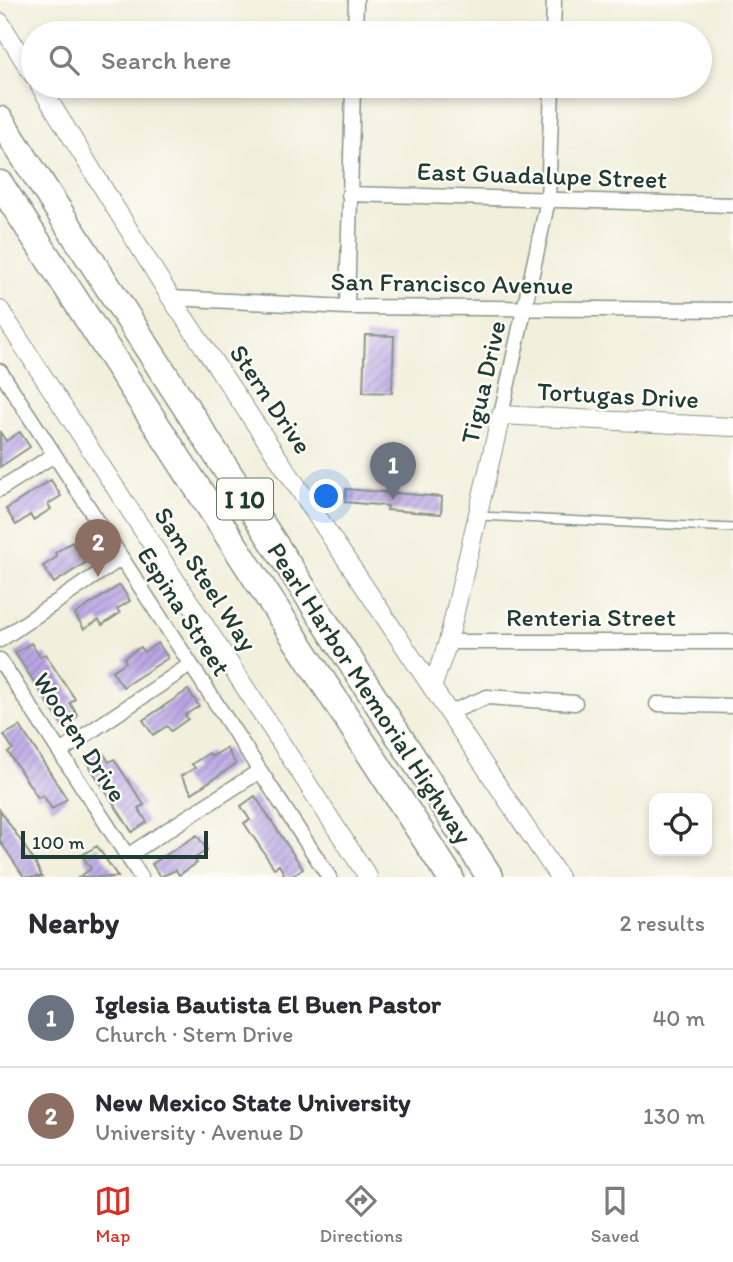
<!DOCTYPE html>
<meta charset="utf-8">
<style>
:root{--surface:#fff;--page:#f2f2f3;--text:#2b2b33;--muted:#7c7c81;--line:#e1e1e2;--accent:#d93025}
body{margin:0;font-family:Itim,sans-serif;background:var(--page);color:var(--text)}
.controls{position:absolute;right:21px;bottom:21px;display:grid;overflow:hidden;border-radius:14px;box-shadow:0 4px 10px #0003}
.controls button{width:63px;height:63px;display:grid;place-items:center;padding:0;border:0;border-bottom:2px solid var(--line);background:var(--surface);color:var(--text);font:35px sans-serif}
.scale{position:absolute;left:21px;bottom:18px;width:187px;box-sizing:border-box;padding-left:7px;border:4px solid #1f3d34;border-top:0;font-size:19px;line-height:24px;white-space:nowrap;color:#1f3d34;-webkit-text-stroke:5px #fdfcf7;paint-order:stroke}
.you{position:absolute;left:327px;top:497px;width:24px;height:24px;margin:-18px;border:5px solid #fff;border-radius:50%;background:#1a73e8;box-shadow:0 0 0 10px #1a73e833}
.badge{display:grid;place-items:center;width:46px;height:46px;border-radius:50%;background:var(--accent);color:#fff;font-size:23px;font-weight:700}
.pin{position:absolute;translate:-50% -58px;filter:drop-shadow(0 2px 4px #0008)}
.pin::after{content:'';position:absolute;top:37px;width:24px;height:21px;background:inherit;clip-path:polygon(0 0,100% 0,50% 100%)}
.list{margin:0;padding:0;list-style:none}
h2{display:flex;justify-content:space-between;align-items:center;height:91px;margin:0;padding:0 28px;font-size:30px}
h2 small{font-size:23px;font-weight:400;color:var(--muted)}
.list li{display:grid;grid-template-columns:46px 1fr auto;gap:21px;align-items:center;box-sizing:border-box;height:98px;padding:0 28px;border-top:2px solid var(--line)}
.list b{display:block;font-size:26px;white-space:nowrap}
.list p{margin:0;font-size:23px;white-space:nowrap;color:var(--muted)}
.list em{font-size:23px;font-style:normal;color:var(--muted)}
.icon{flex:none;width:38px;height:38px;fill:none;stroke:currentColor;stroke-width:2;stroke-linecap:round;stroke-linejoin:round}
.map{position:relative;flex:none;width:733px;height:877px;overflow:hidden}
.search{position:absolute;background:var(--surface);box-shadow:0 4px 10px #0003;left:21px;right:21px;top:21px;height:77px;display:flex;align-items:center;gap:18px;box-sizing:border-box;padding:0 24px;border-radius:38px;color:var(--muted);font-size:26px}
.sheet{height:287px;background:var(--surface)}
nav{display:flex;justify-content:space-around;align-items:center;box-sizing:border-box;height:98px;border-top:2px solid var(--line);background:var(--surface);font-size:19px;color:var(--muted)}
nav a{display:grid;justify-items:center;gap:4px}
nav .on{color:var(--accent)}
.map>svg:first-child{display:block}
.building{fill:url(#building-hatch)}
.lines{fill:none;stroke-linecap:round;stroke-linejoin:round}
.service-casing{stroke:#889688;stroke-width:10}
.minor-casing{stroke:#889688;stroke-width:17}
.tertiary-casing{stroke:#889688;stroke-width:20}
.motorway-casing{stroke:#889688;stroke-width:29}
.service{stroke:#fff;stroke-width:7}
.minor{stroke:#fff;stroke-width:14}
.tertiary{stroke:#fff;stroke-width:18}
.motorway{stroke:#fff;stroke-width:26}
.labels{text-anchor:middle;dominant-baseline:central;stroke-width:5;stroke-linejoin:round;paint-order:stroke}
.shield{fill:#fdfcf7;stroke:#62766e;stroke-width:2}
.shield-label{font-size:24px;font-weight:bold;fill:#1f3d34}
.street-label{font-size:26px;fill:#1f3d34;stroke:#fdfcf7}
</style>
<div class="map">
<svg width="733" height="877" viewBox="0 0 733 877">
<defs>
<pattern id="building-hatch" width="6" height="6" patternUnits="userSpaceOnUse" patternTransform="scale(1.75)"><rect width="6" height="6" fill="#bba6e5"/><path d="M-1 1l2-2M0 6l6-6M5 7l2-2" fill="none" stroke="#9788ba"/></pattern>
</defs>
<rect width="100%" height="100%" fill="#fdfcf7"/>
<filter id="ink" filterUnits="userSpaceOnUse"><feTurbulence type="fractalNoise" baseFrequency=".0143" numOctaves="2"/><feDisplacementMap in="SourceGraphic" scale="14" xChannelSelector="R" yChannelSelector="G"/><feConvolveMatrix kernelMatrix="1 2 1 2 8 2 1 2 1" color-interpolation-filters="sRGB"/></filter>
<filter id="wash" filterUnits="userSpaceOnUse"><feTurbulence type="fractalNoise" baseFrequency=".00686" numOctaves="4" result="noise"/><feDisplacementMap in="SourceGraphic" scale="28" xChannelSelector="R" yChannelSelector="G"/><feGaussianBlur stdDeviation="1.57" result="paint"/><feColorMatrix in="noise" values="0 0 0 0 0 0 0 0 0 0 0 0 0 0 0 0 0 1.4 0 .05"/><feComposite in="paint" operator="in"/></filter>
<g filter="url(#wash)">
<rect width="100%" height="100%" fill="#f2efdc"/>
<g id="blocks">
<path class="building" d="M365 335 394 336 392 393 363 392Z
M0 432 6 441 20 432 30 447 0 467Z
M51 480 61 496 48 504 51 509 33 520 30 515 16 525 6 509Z
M346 489 442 497 441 514 387 510 388 506 345 502Z
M89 538 99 554 54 583 43 566 57 557 55 553 72 542 75 547Z
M120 585 130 601 117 609 120 613 102 625 99 620 84 629 75 614Z
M31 643 40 657 45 654 75 699 70 703 78 716 63 726 15 653Z
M158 643 168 658 123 687 112 671 126 662 124 658 141 647 144 652Z
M188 690 199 706 185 715 188 719 171 731 167 726 153 735 143 720Z
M20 726 67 799 52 809 43 795 38 798 8 752 13 749 4 735Z
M100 748 109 762 114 759 144 805 138 808 147 822 132 832 84 758Z
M226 748 236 764 192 793 181 776 195 768 192 764 209 753 212 757Z
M255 796 303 869 291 877H286L279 865 274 868 244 823 250 820 241 806Z
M0 810 35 862 42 877H24L0 841Z
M197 835 207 850 194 859 197 863 179 875 176 870 160 877 152 864Z
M97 846 118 877H79L91 869 82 855Z"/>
</g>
</g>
<g filter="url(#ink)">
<use href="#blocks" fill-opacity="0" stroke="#889688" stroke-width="2"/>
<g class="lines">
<defs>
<path id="service" d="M479 516 733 528"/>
<path id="minor" d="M355 33 356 0
M553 33 554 0
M349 194 733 205
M171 298 347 307 733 310
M347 307 353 86
M0 371 329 877
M501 415 548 200 552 86
M0 489 54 455
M0 640 120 559
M448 642H733
M0 660 141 877
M657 704 733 706
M451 712 487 697 575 703
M60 752 190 665
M127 856 258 772"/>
<path id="tertiary" d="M0 22 33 75
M40 86 171 298 559 877
M0 310 368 877
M433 685 448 642 501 415 733 427"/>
<path id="motorway" d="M0 120 490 877
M0 184 450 877"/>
</defs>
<use href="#service" class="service-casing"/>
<use href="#minor" class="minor-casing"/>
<use href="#tertiary" class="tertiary-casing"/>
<use href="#motorway" class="motorway-casing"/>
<use href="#service" class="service"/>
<use href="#minor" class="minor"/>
<use href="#tertiary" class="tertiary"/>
<use href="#motorway" class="motorway"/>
</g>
</g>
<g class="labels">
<rect class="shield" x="217" y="478.5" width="56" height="41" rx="5"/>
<g class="shield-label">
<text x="245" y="499">I 10</text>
</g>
<g class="street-label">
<text transform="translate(542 175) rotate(2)">East Guadalupe Street</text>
<text transform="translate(452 283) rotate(1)">San Francisco Avenue</text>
<text transform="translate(483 382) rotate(-77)">Tigua Drive</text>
<text transform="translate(618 395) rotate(3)">Tortugas Drive</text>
<text transform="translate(271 399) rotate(56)">Stern Drive</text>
<text transform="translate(206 579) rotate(57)">Sam Steel Way</text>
<text transform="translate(184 611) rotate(57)">Espina Street</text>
<text x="591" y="617">Renteria Street</text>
<text transform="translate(370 693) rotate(57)">Pearl Harbor Memorial Highway</text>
<text transform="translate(80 737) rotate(57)">Wooten Drive</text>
</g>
</g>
</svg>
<div class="controls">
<button><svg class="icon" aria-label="locate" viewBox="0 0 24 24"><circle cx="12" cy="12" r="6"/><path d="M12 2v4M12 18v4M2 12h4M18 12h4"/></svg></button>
</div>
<div class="scale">100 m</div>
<div class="you"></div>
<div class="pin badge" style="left:393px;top:500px;background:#6b7280">1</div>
<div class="pin badge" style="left:98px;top:577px;background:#8d6e63">2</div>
<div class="search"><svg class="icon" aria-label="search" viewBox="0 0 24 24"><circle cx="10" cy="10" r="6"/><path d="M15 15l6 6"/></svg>Search here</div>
</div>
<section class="sheet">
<h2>Nearby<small>2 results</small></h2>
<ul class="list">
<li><span class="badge" style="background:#6b7280">1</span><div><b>Iglesia Bautista El Buen Pastor</b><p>Church · Stern Drive</p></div><em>40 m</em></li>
<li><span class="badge" style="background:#8d6e63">2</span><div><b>New Mexico State University</b><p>University · Avenue D</p></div><em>130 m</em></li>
</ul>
</section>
<nav>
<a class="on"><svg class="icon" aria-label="map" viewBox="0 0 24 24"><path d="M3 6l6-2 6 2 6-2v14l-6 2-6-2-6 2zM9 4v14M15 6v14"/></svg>Map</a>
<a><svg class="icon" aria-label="directions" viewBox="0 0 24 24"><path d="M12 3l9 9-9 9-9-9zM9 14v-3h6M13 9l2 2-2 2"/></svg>Directions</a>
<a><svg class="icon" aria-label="saved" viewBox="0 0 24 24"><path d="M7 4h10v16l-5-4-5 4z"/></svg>Saved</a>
</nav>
